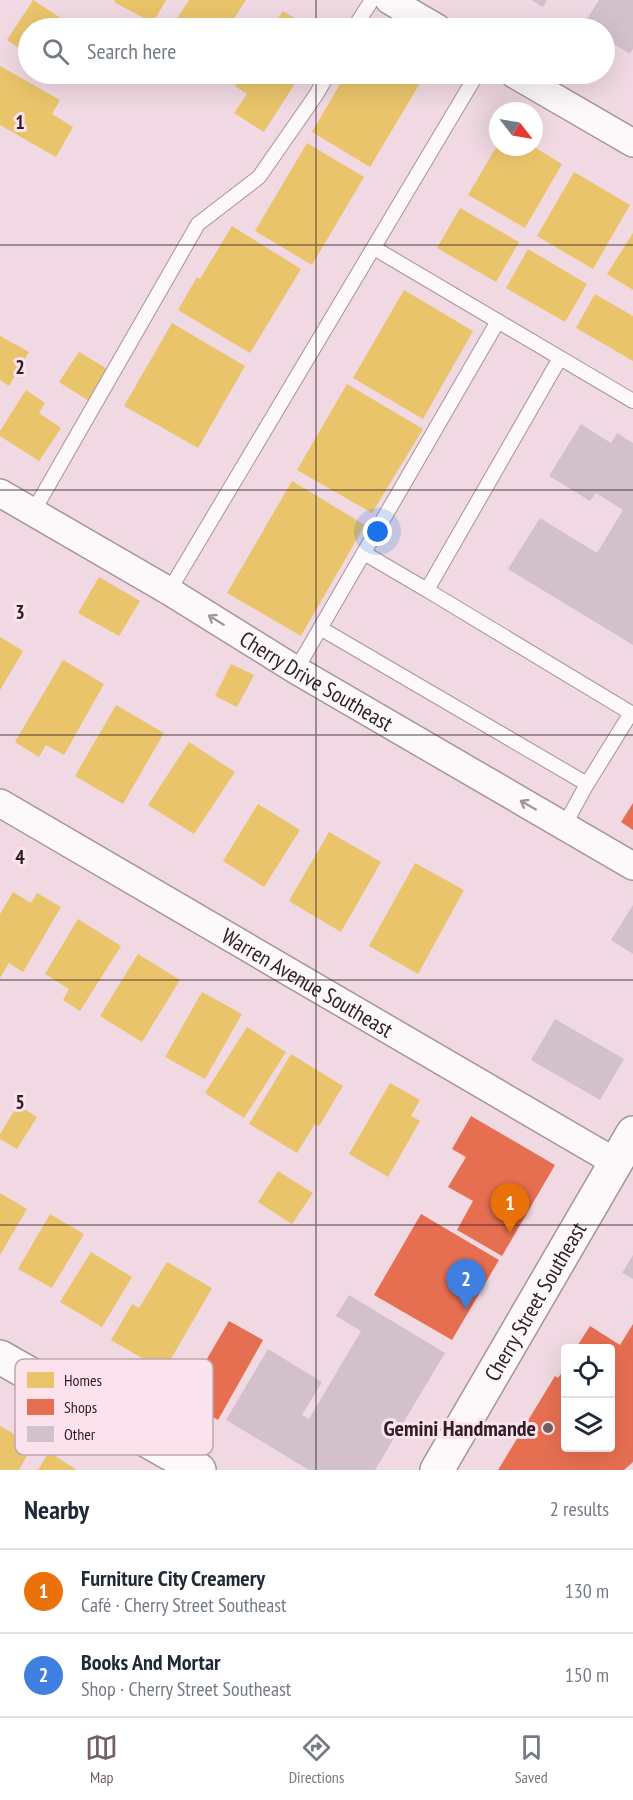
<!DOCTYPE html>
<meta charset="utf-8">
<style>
:root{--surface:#fff;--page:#f6f6f7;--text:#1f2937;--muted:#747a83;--line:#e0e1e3;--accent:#725f67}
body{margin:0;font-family:"PT Sans Narrow",sans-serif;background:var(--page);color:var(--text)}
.controls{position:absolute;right:18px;bottom:18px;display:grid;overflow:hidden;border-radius:6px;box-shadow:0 6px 24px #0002}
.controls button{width:54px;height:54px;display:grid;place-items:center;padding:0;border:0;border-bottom:2px solid var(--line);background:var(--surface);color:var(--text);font:30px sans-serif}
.compass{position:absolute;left:489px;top:102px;width:54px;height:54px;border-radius:50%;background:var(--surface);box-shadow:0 6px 24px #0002;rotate:121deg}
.you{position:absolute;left:378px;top:532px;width:21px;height:21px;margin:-15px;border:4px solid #fff;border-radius:50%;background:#1a73e8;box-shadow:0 0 0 9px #1a73e833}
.badge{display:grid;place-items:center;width:39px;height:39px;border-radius:50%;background:var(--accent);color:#fff;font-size:20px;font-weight:700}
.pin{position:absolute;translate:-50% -50px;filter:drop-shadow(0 2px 3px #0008)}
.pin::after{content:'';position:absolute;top:32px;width:21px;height:18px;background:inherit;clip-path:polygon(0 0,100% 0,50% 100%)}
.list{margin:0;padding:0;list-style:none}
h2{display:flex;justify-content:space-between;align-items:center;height:78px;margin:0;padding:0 24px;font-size:26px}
h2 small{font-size:20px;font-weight:400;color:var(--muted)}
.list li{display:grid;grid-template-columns:39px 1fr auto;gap:18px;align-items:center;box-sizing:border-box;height:84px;padding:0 24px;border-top:2px solid var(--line)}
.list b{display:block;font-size:22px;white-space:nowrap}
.list p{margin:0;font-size:20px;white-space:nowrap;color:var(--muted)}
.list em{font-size:20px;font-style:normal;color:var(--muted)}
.icon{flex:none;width:33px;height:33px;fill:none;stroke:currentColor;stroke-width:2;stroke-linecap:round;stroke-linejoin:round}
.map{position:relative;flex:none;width:633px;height:1470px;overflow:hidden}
.search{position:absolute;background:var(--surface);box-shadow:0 6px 24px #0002;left:18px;right:18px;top:18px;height:66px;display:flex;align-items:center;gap:15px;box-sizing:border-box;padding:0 21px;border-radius:33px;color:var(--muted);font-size:22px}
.sheet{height:246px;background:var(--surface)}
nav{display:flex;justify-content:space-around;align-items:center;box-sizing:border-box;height:84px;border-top:2px solid var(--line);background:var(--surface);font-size:16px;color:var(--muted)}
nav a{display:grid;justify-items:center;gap:3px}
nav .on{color:var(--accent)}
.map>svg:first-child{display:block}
.homes{fill:#e9c46a}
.shops{fill:#e76f51}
.building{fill:#d2c1cb}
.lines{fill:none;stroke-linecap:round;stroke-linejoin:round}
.lane-casing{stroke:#a5949a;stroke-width:16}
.street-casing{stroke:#a5949a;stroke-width:30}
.secondary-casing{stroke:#a5949a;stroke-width:36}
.lane{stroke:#fdf9fb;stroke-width:14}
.street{stroke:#fdf9fb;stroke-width:27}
.secondary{stroke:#fdf9fb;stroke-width:33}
.oneway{stroke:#a0969b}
.grid{fill:none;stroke:#2e1e25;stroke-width:1.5;stroke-opacity:0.55}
.poi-dot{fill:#725f67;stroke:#fce2ec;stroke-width:2}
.labels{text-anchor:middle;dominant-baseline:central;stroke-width:6;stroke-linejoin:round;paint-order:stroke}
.street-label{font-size:22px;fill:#2e1e25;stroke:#fce2ec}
.poi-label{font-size:22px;font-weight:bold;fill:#2e1e25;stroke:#fce2ec;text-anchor:end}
.key{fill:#fce2ec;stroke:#bea7b0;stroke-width:1.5}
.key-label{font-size:16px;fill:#2e1e25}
.grid-label{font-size:20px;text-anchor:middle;font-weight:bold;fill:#2e1e25;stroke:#fce2ec;stroke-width:6;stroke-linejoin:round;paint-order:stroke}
</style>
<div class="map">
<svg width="633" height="1470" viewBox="0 0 633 1470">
<rect width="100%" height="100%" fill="#f0d9e2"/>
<path class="homes" d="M33 0 76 28H28V54L7 40Z
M115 0H166L153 23 114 2Z
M189 0H246L228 28H171Z
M283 11 311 28H272Z
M0 66 60 100 52 114 73 127 56 157 0 125Z
M57 74H77L71 83Z
M243 74H301L264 132 234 113 247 94 235 86Z
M346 74H415L423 78 370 167 312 132Z
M307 143 364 177 312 265 255 231Z
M498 144V147H534L562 164 525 228 468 195Z
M574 172 630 205 593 269 537 236Z
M460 208 519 242 496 282 437 248Z
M232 226 301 269 250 353 178 310 197 277 200 279Z
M633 233V290L607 274Z
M528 249 587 284 565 322 506 288Z
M404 290 473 331 423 419 353 378Z
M595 294 633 316V361L576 328Z
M172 323 245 366 198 448 124 406Z
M0 336 29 352 9 386 0 380Z
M79 352 109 370 89 401 59 382Z
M347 384 423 429 372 513 297 470Z
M26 390 45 403 39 413 61 428 39 461 0 436V431Z
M292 481 365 525 301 636 227 593Z
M99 577 140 601 119 636 78 613Z
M0 637 23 651 0 690Z
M63 660 104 684 64 755 46 745 39 757 15 742Z
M231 664 254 675 237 707 215 696Z
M116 705 164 733 123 804 75 776Z
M189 742 235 772 194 834 148 805Z
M258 804 300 830 264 887 223 861Z
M329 832 381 862 341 932 289 901Z
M415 863 464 890 418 974 369 946Z
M13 892 31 903 37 893 61 907 23 972 9 963 0 978V914Z
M78 919 121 946 80 1011 63 1000 69 989 45 974Z
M138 954 180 980 142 1042 100 1016Z
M202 992 242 1014 205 1079 165 1057Z
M247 1027 286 1052 244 1118 205 1093Z
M291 1054 343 1086 319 1126 315 1124 297 1153 249 1124Z
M390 1083 420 1100 411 1116 420 1121 388 1177 349 1154Z
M18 1105 37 1117 17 1149 0 1139V1134Z
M278 1171 313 1193 292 1224 258 1202Z
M0 1193 27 1209 0 1255Z
M50 1214 84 1234 52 1288 18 1269Z
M91 1252 132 1277 102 1327 60 1302Z
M167 1262 212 1288 164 1371 111 1340 132 1304 139 1308Z
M0 1426 33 1445 19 1470H0Z
M49 1452 77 1470H38Z"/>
<path class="shops" d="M633 803V830L621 822Z
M471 1116 555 1165 502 1256 457 1230 473 1201 448 1187 466 1157 452 1149Z
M421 1214 499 1260 452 1340 374 1295Z
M229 1321 263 1340 218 1420 183 1400Z
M633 1324V1462L624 1470H498L555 1376 558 1378 566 1366V1448H610V1348H576L590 1326 620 1345Z"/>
<path class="building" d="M531 0H547L543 7Z
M599 0H633V49L630 54 604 38V28H589L583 25Z
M581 424 611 443 617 433 633 443V645L508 569 540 518 597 553 623 510 596 493 590 501 549 476Z
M633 905V954L611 940Z
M555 1019 624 1059 600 1100 531 1060Z
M633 1255V1279L622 1273Z
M349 1295 445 1353 375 1470H309L226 1420 268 1349 322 1382 302 1415 309 1419 361 1331 336 1316Z"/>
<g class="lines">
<defs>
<path id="lane" d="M354 28 372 0
M374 248 633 401
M560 358 427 590 631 713 587 784
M33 512 198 224 259 177 316 95 328 74
M364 553 427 590
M169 591 477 74
M320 628 587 784 564 826
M296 670 498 321"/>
<g id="street">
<path d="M389 0 437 28"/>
<path d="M514 74 633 143"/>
<path id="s1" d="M0 493 169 591 296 670 633 866"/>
<path id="s2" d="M0 803 615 1162"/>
</g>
<g id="secondary">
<path d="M0 1357 199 1470"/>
<path id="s3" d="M437 1470 633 1133"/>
</g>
</defs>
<use href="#lane" class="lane-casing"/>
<use href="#street" class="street-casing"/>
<use href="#secondary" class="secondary-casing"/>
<use href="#lane" class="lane"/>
<use href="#street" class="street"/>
<use href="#secondary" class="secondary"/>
</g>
<defs><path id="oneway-shaft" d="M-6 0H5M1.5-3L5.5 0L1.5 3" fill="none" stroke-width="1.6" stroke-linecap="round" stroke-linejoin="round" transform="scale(1.5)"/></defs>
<g class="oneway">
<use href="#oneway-shaft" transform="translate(216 620) rotate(-148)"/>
<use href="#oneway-shaft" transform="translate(528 805) rotate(-150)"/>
</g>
<path class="grid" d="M316 0V28M316 74V1470M0 245H633M0 490H633M0 735H633M0 980H633M0 1225H633"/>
<circle class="poi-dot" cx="548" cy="1428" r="6"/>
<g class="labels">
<g class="street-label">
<text stroke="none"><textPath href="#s1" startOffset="368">Cherry Drive Southeast</textPath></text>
<text stroke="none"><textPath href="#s2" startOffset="356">Warren Avenue Southeast</textPath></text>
<text stroke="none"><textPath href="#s3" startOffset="195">Cherry Street Southeast</textPath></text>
</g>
<g class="poi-label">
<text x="536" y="1428">Gemini Handmande</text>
</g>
</g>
<rect x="15" y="1359" width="198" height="96" rx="9" class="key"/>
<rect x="27" y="1372" width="27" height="16" fill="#e9c46a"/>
<rect x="27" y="1399" width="27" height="16" fill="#e76f51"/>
<rect x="27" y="1426" width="27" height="16" fill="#d2c1cb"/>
<g class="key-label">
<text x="64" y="1386">Homes</text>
<text x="64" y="1413">Shops</text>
<text x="64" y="1440">Other</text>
</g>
<g class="grid-label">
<text x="20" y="129">1</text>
<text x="20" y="374">2</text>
<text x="20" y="619">3</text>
<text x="20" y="864">4</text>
<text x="20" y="1109">5</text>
</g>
</svg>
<div class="controls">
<button><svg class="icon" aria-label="locate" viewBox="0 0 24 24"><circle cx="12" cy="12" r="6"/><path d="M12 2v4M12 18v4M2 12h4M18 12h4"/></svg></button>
<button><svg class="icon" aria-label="layers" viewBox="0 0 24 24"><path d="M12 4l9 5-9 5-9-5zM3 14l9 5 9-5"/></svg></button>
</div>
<svg class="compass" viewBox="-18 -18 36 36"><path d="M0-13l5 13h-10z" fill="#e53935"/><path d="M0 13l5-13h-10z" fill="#747a83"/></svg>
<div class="you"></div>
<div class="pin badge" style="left:510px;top:1233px;background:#e8710a">1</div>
<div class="pin badge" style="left:466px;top:1309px;background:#3f7fe0">2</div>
<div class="search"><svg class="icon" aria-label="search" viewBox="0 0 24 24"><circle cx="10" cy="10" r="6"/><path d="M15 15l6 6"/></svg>Search here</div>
</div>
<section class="sheet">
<h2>Nearby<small>2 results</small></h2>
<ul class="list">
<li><span class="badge" style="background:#e8710a">1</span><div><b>Furniture City Creamery</b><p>Café · Cherry Street Southeast</p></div><em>130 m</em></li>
<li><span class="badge" style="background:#3f7fe0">2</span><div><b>Books And Mortar</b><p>Shop · Cherry Street Southeast</p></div><em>150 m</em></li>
</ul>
</section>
<nav>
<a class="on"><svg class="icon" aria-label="map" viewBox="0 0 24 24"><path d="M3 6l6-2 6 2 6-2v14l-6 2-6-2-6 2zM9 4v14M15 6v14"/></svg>Map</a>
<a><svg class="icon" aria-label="directions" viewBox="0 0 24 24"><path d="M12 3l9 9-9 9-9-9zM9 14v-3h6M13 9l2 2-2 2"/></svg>Directions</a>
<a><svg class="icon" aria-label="saved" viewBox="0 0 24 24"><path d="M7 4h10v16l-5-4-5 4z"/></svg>Saved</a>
</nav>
